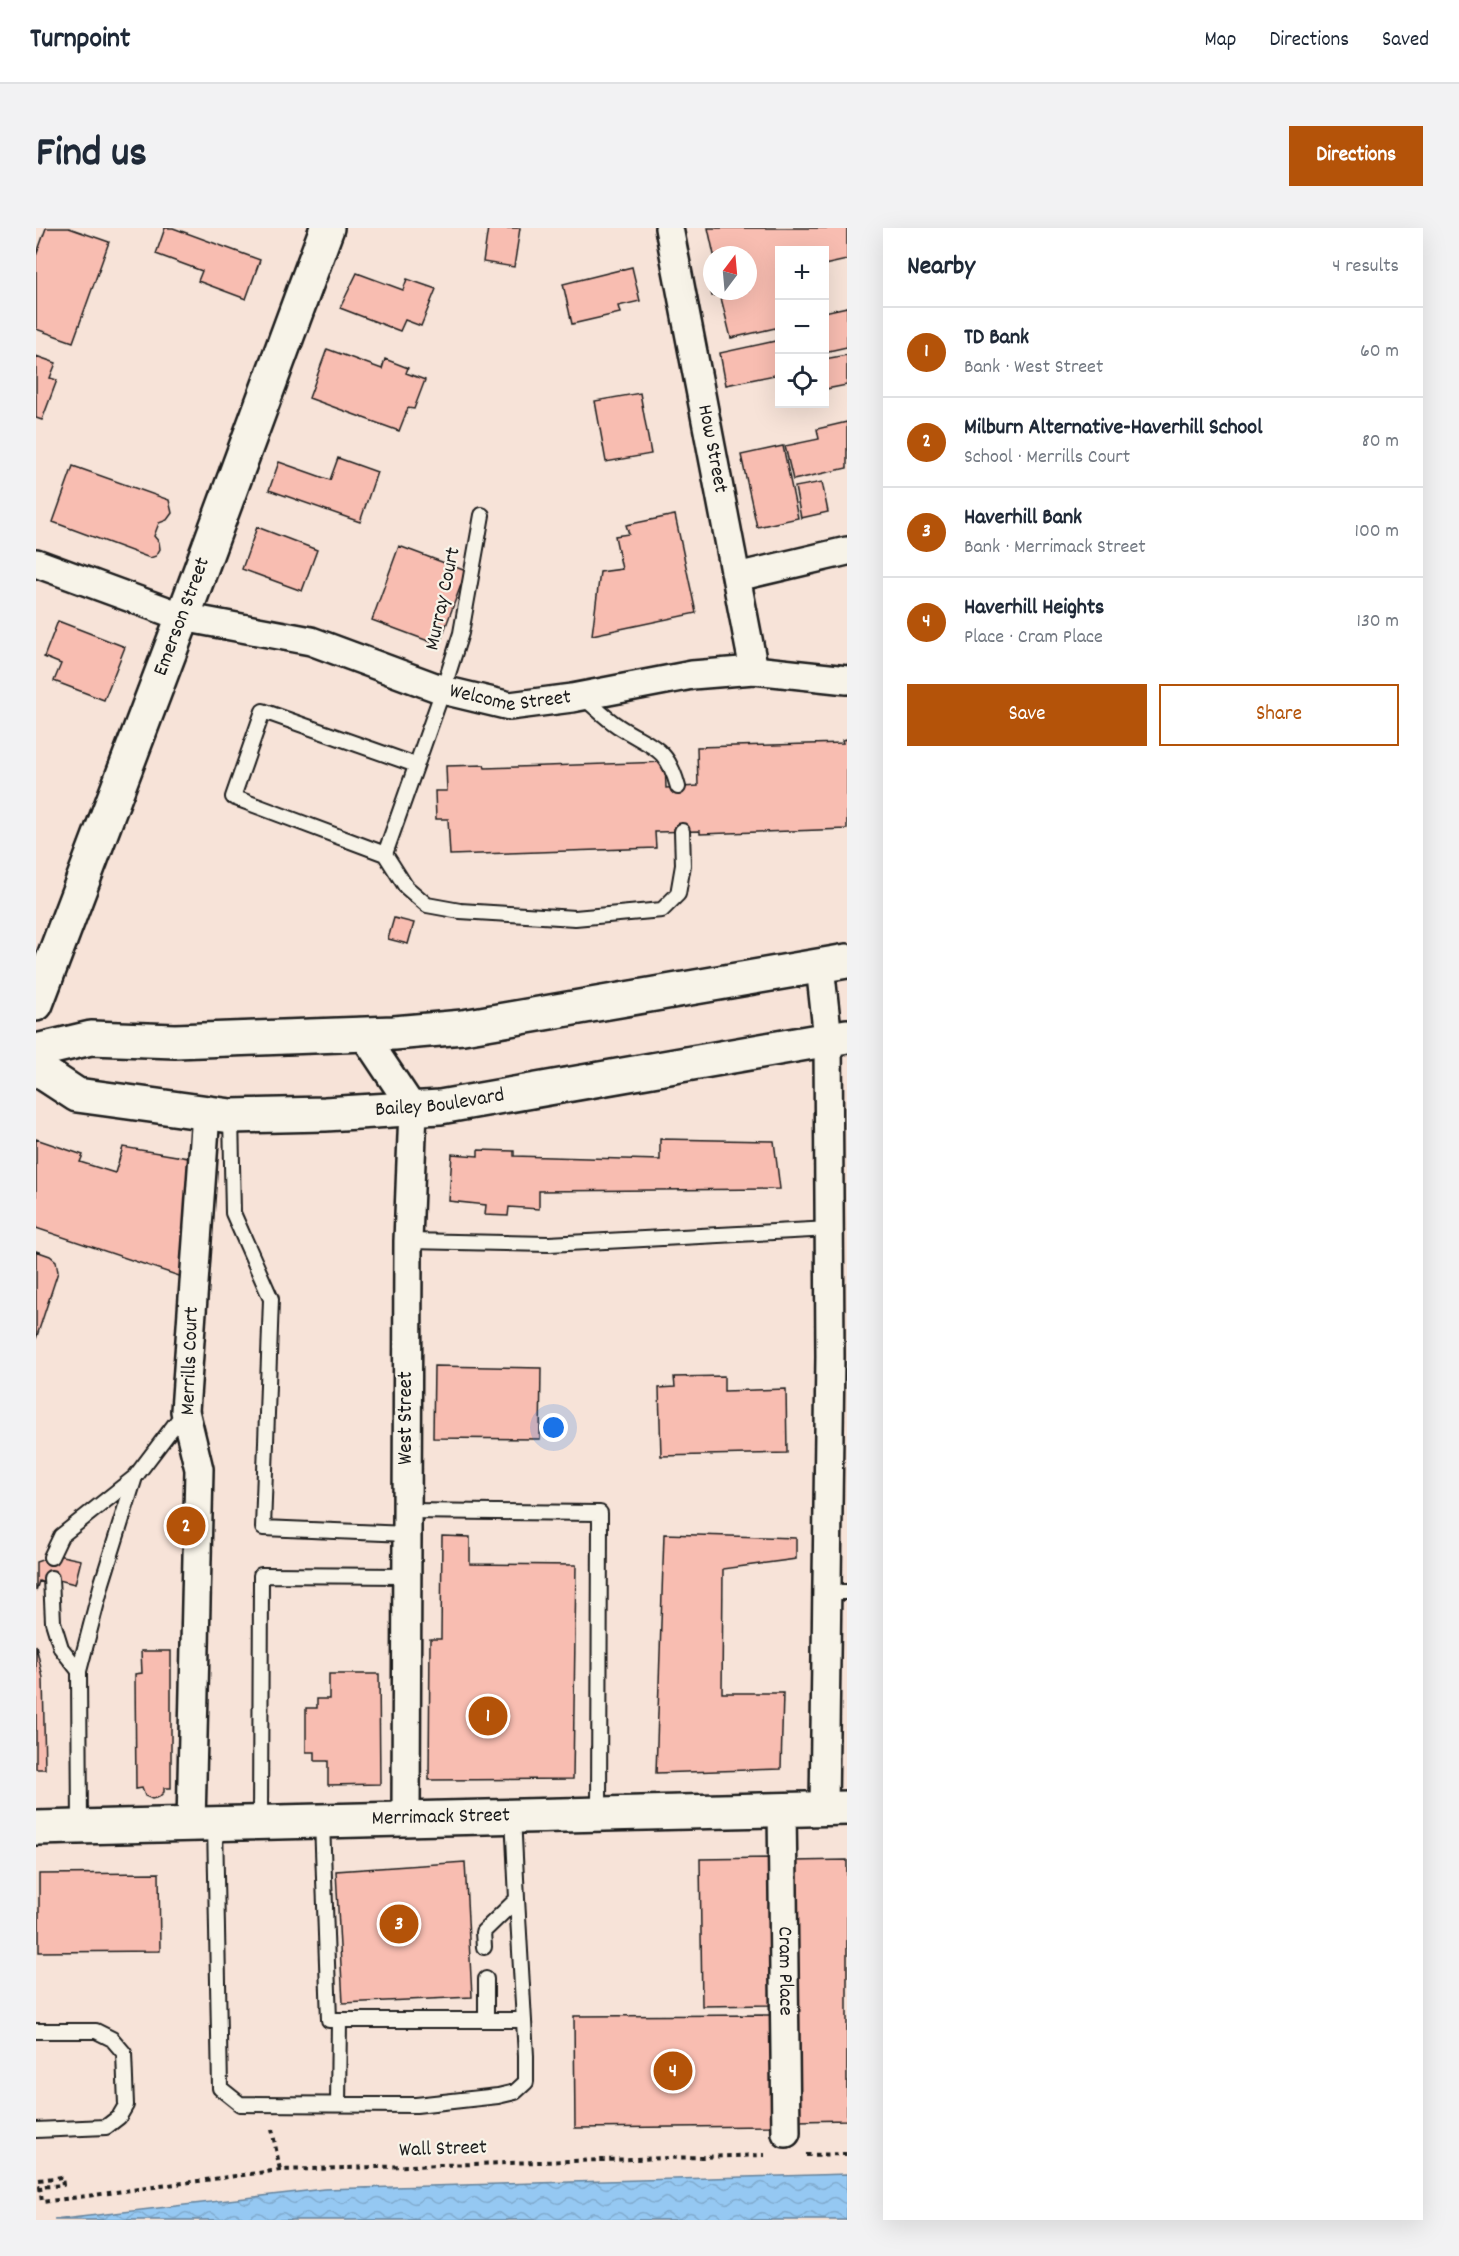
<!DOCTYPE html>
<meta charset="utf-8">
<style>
:root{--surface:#fff;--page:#f2f2f3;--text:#1f2937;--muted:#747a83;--line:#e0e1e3;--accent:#b45309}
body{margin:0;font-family:Dekko,sans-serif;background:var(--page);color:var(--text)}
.controls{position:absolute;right:18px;top:18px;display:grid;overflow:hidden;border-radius:0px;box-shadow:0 6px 24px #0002}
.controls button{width:54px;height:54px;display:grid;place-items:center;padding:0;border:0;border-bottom:2px solid var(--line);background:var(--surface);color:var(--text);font:30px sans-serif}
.compass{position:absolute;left:667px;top:18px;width:54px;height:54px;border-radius:50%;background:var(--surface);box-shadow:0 6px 24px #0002;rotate:16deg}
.you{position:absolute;left:518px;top:1200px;width:21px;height:21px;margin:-15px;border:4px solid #fff;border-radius:50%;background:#1a73e8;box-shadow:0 0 0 9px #1a73e833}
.badge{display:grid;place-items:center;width:39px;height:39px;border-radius:50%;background:var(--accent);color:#fff;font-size:20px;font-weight:700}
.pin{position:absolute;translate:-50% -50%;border:3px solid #fff;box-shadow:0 2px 6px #0006}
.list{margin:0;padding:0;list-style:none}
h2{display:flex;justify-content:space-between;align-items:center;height:78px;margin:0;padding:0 24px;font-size:26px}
h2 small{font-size:20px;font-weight:400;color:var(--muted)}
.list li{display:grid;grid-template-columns:39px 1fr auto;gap:18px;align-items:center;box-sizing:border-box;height:90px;padding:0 24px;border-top:2px solid var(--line)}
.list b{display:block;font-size:22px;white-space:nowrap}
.list p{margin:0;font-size:20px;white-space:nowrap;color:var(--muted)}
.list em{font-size:20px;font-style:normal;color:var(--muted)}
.actions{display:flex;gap:12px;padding:18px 24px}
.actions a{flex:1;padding:14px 0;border:2px solid var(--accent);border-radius:0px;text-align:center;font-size:21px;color:var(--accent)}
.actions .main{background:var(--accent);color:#fff}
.icon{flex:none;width:33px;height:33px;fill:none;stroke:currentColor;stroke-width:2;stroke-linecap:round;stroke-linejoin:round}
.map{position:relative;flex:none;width:811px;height:1992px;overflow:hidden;border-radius:0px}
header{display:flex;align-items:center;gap:36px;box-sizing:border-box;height:84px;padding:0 30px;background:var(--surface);border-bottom:2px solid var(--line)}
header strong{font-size:28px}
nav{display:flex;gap:33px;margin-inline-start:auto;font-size:21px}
.intro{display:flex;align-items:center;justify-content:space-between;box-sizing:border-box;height:144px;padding:0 36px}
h1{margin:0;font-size:42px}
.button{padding:15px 27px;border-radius:0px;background:var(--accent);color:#fff;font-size:21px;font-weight:700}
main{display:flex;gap:36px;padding:0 36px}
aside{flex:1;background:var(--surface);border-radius:0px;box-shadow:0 6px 24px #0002}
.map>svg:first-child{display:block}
.water{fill:url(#water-waves);stroke:#65839c;stroke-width:1.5}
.building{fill:#f8bdb1;stroke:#1c1c1c;stroke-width:1.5}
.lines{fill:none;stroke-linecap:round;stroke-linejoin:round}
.service-casing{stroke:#1c1c1c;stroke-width:18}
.minor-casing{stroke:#1c1c1c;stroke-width:32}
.secondary-casing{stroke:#1c1c1c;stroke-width:38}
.primary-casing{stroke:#1c1c1c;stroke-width:38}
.path{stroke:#1c1c1c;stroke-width:4;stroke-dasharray:4.5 4.5;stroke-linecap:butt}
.service{stroke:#f7f3e8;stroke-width:14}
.minor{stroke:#f7f3e8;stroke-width:27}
.secondary{stroke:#f7f3e8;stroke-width:33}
.primary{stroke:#f7f3e8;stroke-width:33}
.labels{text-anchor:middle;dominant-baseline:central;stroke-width:4.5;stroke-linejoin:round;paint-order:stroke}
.street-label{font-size:21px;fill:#1c1c1c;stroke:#f7f3e8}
</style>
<header>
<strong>Turnpoint</strong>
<nav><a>Map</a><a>Directions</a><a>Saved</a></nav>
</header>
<div class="intro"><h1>Find us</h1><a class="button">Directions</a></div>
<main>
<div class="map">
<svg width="811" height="1992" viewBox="0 0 811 1992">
<defs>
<pattern id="water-waves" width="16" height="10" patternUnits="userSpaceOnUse" patternTransform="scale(1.5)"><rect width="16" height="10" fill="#95c8f2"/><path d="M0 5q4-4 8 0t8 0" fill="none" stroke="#80abcf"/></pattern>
</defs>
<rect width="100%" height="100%" fill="#f7e3d8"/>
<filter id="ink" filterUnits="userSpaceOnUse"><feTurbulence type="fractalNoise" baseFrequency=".0167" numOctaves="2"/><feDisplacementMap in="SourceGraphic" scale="12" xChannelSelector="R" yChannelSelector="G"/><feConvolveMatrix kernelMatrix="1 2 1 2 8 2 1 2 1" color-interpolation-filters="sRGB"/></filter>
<g filter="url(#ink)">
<path class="water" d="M811 1946V1992H18L288 1961Z"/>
<path class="building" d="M10 0H33L73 14 37 114 0 101V28Z
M129 0H137L224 32 210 71 162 53 166 43 120 26Z
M452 0H484L478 39 447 34Z
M672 0H811V32L788 37V22H744V99L695 110 684 66 676 68 671 47 676 45V63H712V27H678Z
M596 39 604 73 582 78 584 85 536 96 527 56Z
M321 45 367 62 371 51 400 61 385 98 369 92 364 103 304 80Z
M811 79V119L788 124V84Z
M744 112V146L690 157 684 125Z
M291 121 346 141 349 131 372 140 370 145 389 152 378 181 372 180 363 203 273 170Z
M811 127V157L790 161 788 131Z
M0 128 20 135 14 150 21 152 6 192 0 190Z
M604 165 615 226 570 234 559 173Z
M811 194V240L757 252 749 218 783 211 781 201Z
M747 218 762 290 721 299 705 227Z
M302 230 341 244 324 294 233 262 243 234 294 252Z
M37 238 133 272 136 285 131 292 123 295 118 308 123 314 124 321 120 328 114 330 17 294Z
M786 254 792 284 765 290 759 259Z
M639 287 660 385 556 407 564 344 586 341 579 308 593 306 590 297Z
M221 299 281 322 266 363 206 341Z
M363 318 430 343 403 417 336 392Z
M22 393 89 419 68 472 18 453 25 436 8 429Z
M811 511V601L664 606V603L619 604 620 620 414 627 412 591H400L399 563H411L410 538 448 537 449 540 629 534 630 560 662 558 661 519 807 515 806 512Z
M358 690 378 695 372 716 352 711Z
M0 911 47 927 44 934 79 945 87 919 158 931V1053L0 1000Z
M624 911 738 913 744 961 503 963V981L473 979 472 988 449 987 450 977 413 973 416 926 442 928V922L478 923V928L624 932Z
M0 1023 14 1028 20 1033 22 1044 0 1111Z
M398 1138 505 1140 504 1211 397 1210Z
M688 1148V1163L750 1161 751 1225 625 1228 623 1160 639 1159 638 1149Z
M628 1306 760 1310V1331L687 1341 686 1465H747L745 1541 620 1545Z
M406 1308 434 1309V1336L540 1337 537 1551 393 1552 394 1411H405Z
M21 1327 45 1332 39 1356 15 1350 11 1356 3 1353 0 1363V1334Z
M0 1417 7 1450 9 1541H0Z
M105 1423H135V1560H128V1564L123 1569 116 1571 109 1568 106 1560 100 1561 99 1446 106 1445Z
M293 1446H343L344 1556 292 1557V1533H279V1524H270V1480H281V1471H293Z
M735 1630 737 1777 666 1778 664 1631Z
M811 1632V1892L761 1893 758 1633Z
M429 1634 436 1769 307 1775 300 1643Z
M123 1645 124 1723 3 1724V1646Z
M735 1787 736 1898 539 1900 538 1788Z"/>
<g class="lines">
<defs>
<path id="service" d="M546 468C558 478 569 490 582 498 614 519 631 517 642 559
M380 537 227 483 197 569 349 626 370 659 391 677 424 683 539 690 626 682 642 666 647 637 646 603
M349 626 407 462 425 405 446 287
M195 888 197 985 235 1071 227 1300 371 1306
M372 1013 513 1016 794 1001
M371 1283 564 1285 563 1586
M15 1329 25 1308 99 1249
M15 1350 17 1394 25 1420 43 1443
M791 1364H811
M286 1593 293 1792H450V1751
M224 1594 225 1347 371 1348
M179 1595 184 1860 204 1876 380 1877 462 1868 479 1864 490 1854V1828L481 1671
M44 1598 43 1443 66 1355 99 1249 149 1183
M448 1719 447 1704 481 1671 477 1588
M450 1792H488
M0 1803H60L76 1811 88 1825 90 1877 83 1889 70 1899 0 1902
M302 1877 303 1792"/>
<g id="minor">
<path id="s1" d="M633 0 718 442"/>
<path id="s2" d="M0 335 147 389 275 413 407 462 474 478 536 470 656 447 718 442 811 452"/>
<path d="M701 349 811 323"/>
<path d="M784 738 792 811 794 1128 788 1580"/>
<path d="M327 806 377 881 372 1013 370 1590"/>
<path id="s3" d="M746 1581 750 1905"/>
<path d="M155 1596 163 1241 149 1183 170 885"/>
</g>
<g id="secondary">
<path d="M0 823 55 810 139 813 358 805 427 799 811 733"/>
<path id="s4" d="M0 840 41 867 195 888 289 886 404 879 811 808"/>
</g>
<g id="primary">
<path id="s5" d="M0 776 156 365 291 0"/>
<path id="s6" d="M0 1600 811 1580"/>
</g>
</defs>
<use href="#service" class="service-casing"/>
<use href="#minor" class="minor-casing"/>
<use href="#secondary" class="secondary-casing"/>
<use href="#primary" class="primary-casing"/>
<path class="path" d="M236 1901 244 1942
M770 1927 811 1926
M3 1952 26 1949 27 1957 4 1959 6 1974 244 1942 729 1927"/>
<use href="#service" class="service"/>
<use href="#minor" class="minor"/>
<use href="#secondary" class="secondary"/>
<use href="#primary" class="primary"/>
</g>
</g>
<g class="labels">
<g class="street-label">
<text stroke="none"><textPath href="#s1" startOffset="225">How Street</textPath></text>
<text transform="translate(408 371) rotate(-78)">Murray Court</text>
<text stroke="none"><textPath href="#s5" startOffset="414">Emerson Street</textPath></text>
<text stroke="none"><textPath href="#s2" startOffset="496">Welcome Street</textPath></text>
<text stroke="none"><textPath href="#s4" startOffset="414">Bailey Boulevard</textPath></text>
<text transform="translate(155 1133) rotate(-88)">Merrills Court</text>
<text transform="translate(371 1190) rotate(-90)">West Street</text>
<text stroke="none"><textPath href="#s6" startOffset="405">Merrimack Street</textPath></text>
<text stroke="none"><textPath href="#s3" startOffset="162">Cram Place</textPath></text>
<text transform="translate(407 1922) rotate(-2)">Wall Street</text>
</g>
</g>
</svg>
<div class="controls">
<button>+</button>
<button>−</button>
<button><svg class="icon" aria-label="locate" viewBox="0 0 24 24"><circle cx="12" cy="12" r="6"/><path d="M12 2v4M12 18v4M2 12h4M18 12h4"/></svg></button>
</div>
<svg class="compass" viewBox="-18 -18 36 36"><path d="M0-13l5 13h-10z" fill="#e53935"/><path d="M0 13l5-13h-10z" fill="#747a83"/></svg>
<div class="you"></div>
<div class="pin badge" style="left:452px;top:1488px">1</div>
<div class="pin badge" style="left:150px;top:1298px">2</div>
<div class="pin badge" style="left:363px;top:1696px">3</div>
<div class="pin badge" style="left:637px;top:1843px">4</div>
</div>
<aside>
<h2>Nearby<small>4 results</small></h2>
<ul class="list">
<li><span class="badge">1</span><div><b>TD Bank</b><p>Bank · West Street</p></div><em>60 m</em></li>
<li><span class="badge">2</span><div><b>Milburn Alternative-Haverhill School</b><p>School · Merrills Court</p></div><em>80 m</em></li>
<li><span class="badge">3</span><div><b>Haverhill Bank</b><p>Bank · Merrimack Street</p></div><em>100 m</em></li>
<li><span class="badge">4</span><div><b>Haverhill Heights</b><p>Place · Cram Place</p></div><em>130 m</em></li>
</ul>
<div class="actions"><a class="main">Save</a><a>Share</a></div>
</aside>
</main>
